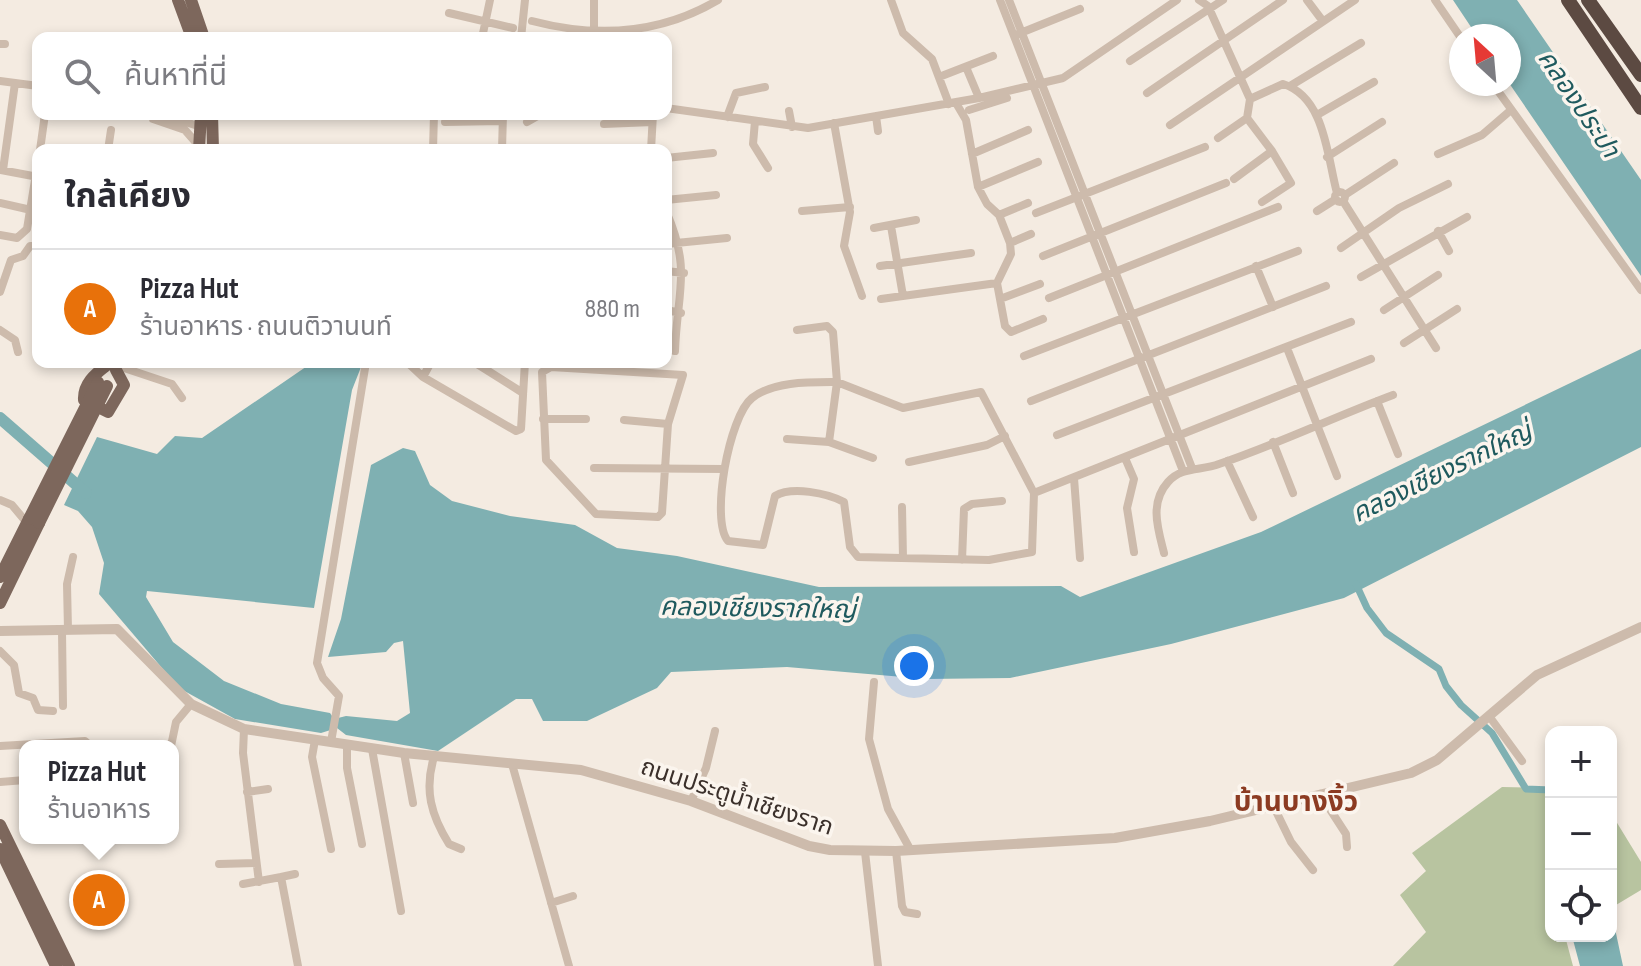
<!DOCTYPE html>
<html lang="th">
<meta charset="utf-8">
<style>
:root{--surface:#fff;--page:#f2f2f3;--text:#2b2b33;--muted:#7c7c81;--line:#e1e1e2;--accent:#db2777}
body{margin:0;font-family:"Sofia Sans Condensed","Noto Sans Thai",sans-serif;background:var(--page);color:var(--text)}
.controls{position:absolute;right:24px;bottom:24px;display:grid;overflow:hidden;border-radius:16px;box-shadow:0 4px 12px #0003}
.controls button{width:72px;height:72px;display:grid;place-items:center;padding:0;border:0;border-bottom:2px solid var(--line);background:var(--surface);color:var(--text);font:40px sans-serif}
.compass{position:absolute;left:1449px;top:24px;width:72px;height:72px;border-radius:50%;background:var(--surface);box-shadow:0 4px 12px #0003;rotate:334deg}
.you{position:absolute;left:914px;top:666px;width:28px;height:28px;margin:-20px;border:6px solid #fff;border-radius:50%;background:#1a73e8;box-shadow:0 0 0 12px #1a73e833}
.badge{display:grid;place-items:center;width:52px;height:52px;border-radius:50%;background:var(--accent);color:#fff;font-size:26px;font-weight:700}
.pin{position:absolute;translate:-50% -50%;border:4px solid #fff;box-shadow:0 2px 8px #0006}
.popup{position:absolute;left:19px;top:740px;width:160px;height:104px;box-sizing:border-box;display:grid;place-content:center;border-radius:16px;background:var(--surface);filter:drop-shadow(0 2px 6px #0005);font-size:26px;white-space:nowrap;color:var(--muted)}
.popup b{font-size:30px;color:var(--text)}
.popup::after{content:'';position:absolute;left:50%;top:100%;margin-left:-16px;border:16px solid transparent;border-top-color:var(--surface)}
.list{margin:0;padding:0;list-style:none}
h2{display:flex;justify-content:space-between;align-items:center;height:104px;margin:0;padding:0 32px;font-size:34px}
h2 small{font-size:26px;font-weight:400;color:var(--muted)}
.list li{display:grid;grid-template-columns:52px 1fr auto;gap:24px;align-items:center;box-sizing:border-box;height:120px;padding:0 32px;border-top:2px solid var(--line)}
.list b{display:block;font-size:30px;white-space:nowrap}
.list p{margin:0;font-size:26px;white-space:nowrap;color:var(--muted)}
.list em{font-size:26px;font-style:normal;color:var(--muted)}
.icon{flex:none;width:44px;height:44px;fill:none;stroke:currentColor;stroke-width:2;stroke-linecap:round;stroke-linejoin:round}
.map{position:relative;flex:none;width:1641px;height:966px;overflow:hidden}
.search{position:absolute;background:var(--surface);box-shadow:0 4px 12px #0003;left:32px;top:32px;width:640px;height:88px;display:flex;align-items:center;gap:20px;box-sizing:border-box;padding:0 28px;border-radius:16px;color:var(--muted);font-size:30px}
.panel{position:absolute;background:var(--surface);box-shadow:0 4px 12px #0003;left:32px;top:144px;width:640px;height:224px;border-radius:16px}
.map>svg:first-child{display:block}
.green{fill:#b8c4a0}
.water{fill:#7fb0b2}
.lines{fill:none;stroke-linecap:round;stroke-linejoin:round}
.canal{stroke:#7fb0b2;stroke-width:7}
.river{stroke:#7fb0b2;stroke-width:12}
.minor{stroke:#cdbbac;stroke-width:8}
.tertiary{stroke:#cdbbac;stroke-width:10}
.primary{stroke:#7d675c;stroke-width:12}
.motorway{stroke:#5c4a42;stroke-width:14}
.primary-bridge{stroke:#7d675c;stroke-width:12}
.labels{text-anchor:middle;dominant-baseline:central;stroke-width:7;stroke-linejoin:round;paint-order:stroke}
.street-label{font-size:24px;fill:#3b302b;stroke:#fbf5ee}
.water-label{font-size:26px;font-style:italic;fill:#1f5a5e;stroke:#fbf5ee}
.quarter-label{font-size:28px;font-weight:bold;fill:#8c3b22;stroke:#fbf5ee}
</style>
<div class="map">
<svg width="1641" height="966" viewBox="0 0 1641 966">
<rect width="100%" height="100%" fill="#f4ebe1"/>
<path class="green" d="M1502 787 1551 788V936H1565L1573 966H1393L1426 932 1400 895 1426 871 1412 853Z
M1611 813 1641 862V890L1616 905 1611 879Z"/>
<path class="water" d="M1453 0H1517L1641 180V276L1509 83V36H1477Z
M1641 349V447L1344 598 1171 644 1010 678 926 679 787 667 671 672 657 688 587 721H543L532 699H516L438 751 346 735 337 728 321 733 235 719 179 688 99 594 104 563 92 527 78 511 64 505 97 437 157 454 175 436 202 438 313 362H363L352 390 314 608 147 591 146 597 173 642 224 681 281 704 330 713 334 719 346 716 397 721 410 713 403 641 394 643 386 652 328 657 341 619 371 465 403 448 415 451 430 485 452 501 510 516 575 525 617 548 677 556 819 587 1061 586 1080 597 1261 532Z
M1611 910 1623 966H1580L1572 936H1611Z"/>
<g class="lines">
<path class="canal" d="M1356 584 1367 608 1386 633 1439 669 1446 686 1461 705 1492 733 1526 789 1551 790"/>
<path class="river" d="M0 418 86 493"/>
<path class="minor" d="M891 0 903 33 932 59 949 104
M1000 0 1183 471
M1009 0 1192 468
M1199 0 1208 6 1250 99 1283 84C1325 97 1327 156 1337 193
M1307 0 1322 20
M1435 0 1461 38
M449 13 513 28
M532 21C597 38 659 35 718 0
M594 33V0
M1018 34 1080 9
M482 38 490 0
M521 38 525 0
M0 44H5
M1130 61 1223 0
M966 67 979 98
M939 77 993 56
M0 81 38 86
M1493 84 1641 290
M1290 86 1361 43
M1147 93 1283 0
M956 103 966 120 978 187 987 204 999 215 1010 243 1011 254 997 283 1005 326 1011 332 1043 319
M666 108 808 128 979 98 1063 78 1177 0
M969 110 1007 98
M789 111 792 127
M161 114 201 127
M1317 115 1374 82
M876 116 878 131
M727 117 736 93 765 87
M1247 118 1272 151
M153 119 185 130 199 146
M755 121 753 144 768 168
M445 122 501 121
M527 122 541 114
M834 123 850 212 844 246 862 296
M604 124 652 122
M1170 125 1355 0
M1218 138 1247 118 1250 99
M40 150 45 114
M108 150 111 130
M433 150 434 114
M502 150 503 114
M651 150 653 114
M972 154 1028 130
M1438 154 1482 135 1511 110
M1327 157 1382 122
M666 158 713 153
M1 170 38 177
M3 170 15 83
M1234 179 1272 151 1291 183 1262 202
M978 187 1038 162
M1335 197a5 5 0 1 1 10 0a5 5 0 1 1-10 0Z
M1345 195 1394 163
M666 200 716 195
M1343 201 1436 348
M0 203 31 210
M666 211C692 270 677 292 675 351L666 349
M802 211 850 207
M1317 211 1336 199
M1036 213 1205 147
M999 215 1028 203
M891 226 903 296
M874 228 916 220
M1438 231 1449 251
M0 235 17 238 27 229 38 162
M1010 243 1031 234
M666 244 727 238
M1341 248 1399 208 1448 184
M1043 256 1226 183
M880 266 971 253
M1256 266 1273 307
M666 271 684 273
M1361 277 1467 217
M0 292 11 260 23 256 30 246H38
M1049 298 1278 207
M881 299 997 283
M1000 299 1040 284
M666 310 681 313
M1384 310 1438 275
M0 330 15 340 18 352
M797 330 827 326 833 332 837 382 829 442
M1404 343 1457 309
M1287 348 1337 476
M1024 356 1298 251
M407 362 423 377 516 431 521 429 525 362
M474 362 523 393
M118 366 172 384 182 398
M551 367 683 375 668 424 662 513 658 517 596 514 546 460 542 372Z
M423 377 431 362
M837 382 903 408 981 392 1034 493 1032 552 989 560 858 557 850 547 844 502C827 493 792 486 775 496L763 545 728 541C710 520 729 416 752 398 774 381 810 382 837 382Z
M1031 401 1326 286
M1377 401 1398 454
M543 419H586
M624 420 668 424
M1057 435 1351 322
M787 439 829 442 873 458
M1273 442 1293 493
M1125 458 1134 479 1127 508 1134 552
M1227 461 1253 517
M909 462 987 445 1005 436
M594 468 724 469
M1074 478 1080 558
M1034 493 1371 359
M0 500 12 505 27 523
M902 507 903 558
M1164 553C1158 529 1149 503 1168 482 1182 466 1201 471 1219 464 1278 444 1334 417 1393 395
M962 560 964 509 972 504 1002 501
M68 630 67 584 73 557
M62 631 63 706
M0 651 14 665 19 693 33 698 38 710 53 711
M874 682 869 739 888 809 910 849
M1489 716 1522 761
M244 729 243 753 259 882
M315 740 312 757 331 849
M331 742 339 696 323 678 317 663 366 362
M347 745V768L362 844
M0 746 85 741 91 746
M171 746 176 722 191 704
M372 749 401 911
M404 753 413 803
M434 757C424 790 431 815 449 844L461 849
M512 764 569 966
M0 782 25 780
M247 792 268 789
M1320 794 1346 834 1347 847
M691 801 706 768 715 731
M1273 805 1291 842 1313 870
M896 851 902 906 905 912 917 914
M865 852 878 966
M219 864 256 863
M281 877 295 874
M243 884 281 877 298 966
M551 903 573 896"/>
<path class="tertiary" d="M0 631 117 629 191 704 244 729 404 753 581 770 691 801 809 846 830 850 896 851 1115 838 1210 821 1411 773 1437 760 1537 675 1641 627"/>
<path class="primary" d="M178 0 192 38
M191 0 204 38
M212 114 213 150
M199 150 201 114
M107 365C95 374 83 384 84 400L108 412 124 385 116 370
M0 577 29 519
M0 603 39 523
M0 825 69 966
M0 849 56 966"/>
<path class="motorway" d="M1568 0 1641 108
M1588 0 1641 75"/>
<path class="primary-bridge" d="M29 519 98 382
M39 523 107 386"/>
</g>
<g class="labels">
<g class="street-label">
<text transform="translate(737 797) rotate(18)">ถนนประตูน้ำเชียงราก</text>
</g>
<g class="water-label">
<text transform="translate(1578 104) rotate(56)">คลองประปา</text>
<text transform="translate(1442 473) rotate(-26)">คลองเชียงรากใหญ่</text>
<text transform="translate(758 609) rotate(1)">คลองเชียงรากใหญ่</text>
</g>
<g class="quarter-label">
<text x="1296" y="802">บ้านบางงิ้ว</text>
</g>
</g>
</svg>
<div class="controls">
<button>+</button>
<button>−</button>
<button><svg class="icon" aria-label="locate" viewBox="0 0 24 24"><circle cx="12" cy="12" r="6"/><path d="M12 2v4M12 18v4M2 12h4M18 12h4"/></svg></button>
</div>
<svg class="compass" viewBox="-18 -18 36 36"><path d="M0-13l5 13h-10z" fill="#e53935"/><path d="M0 13l5-13h-10z" fill="#7c7c81"/></svg>
<div class="you"></div>
<div class="pin badge" style="left:99px;top:900px;background:#e8710a">A</div>
<div class="popup"><b>Pizza Hut</b>ร้านอาหาร</div>
<div class="search"><svg class="icon" aria-label="search" viewBox="0 0 24 24"><circle cx="10" cy="10" r="6"/><path d="M15 15l6 6"/></svg>ค้นหาที่นี่</div>
<section class="panel">
<h2>ใกล้เคียง<small></small></h2>
<ul class="list">
<li><span class="badge" style="background:#e8710a">A</span><div><b>Pizza Hut</b><p>ร้านอาหาร · ถนนติวานนท์</p></div><em>880 m</em></li>
</ul>
</section>
</div>
